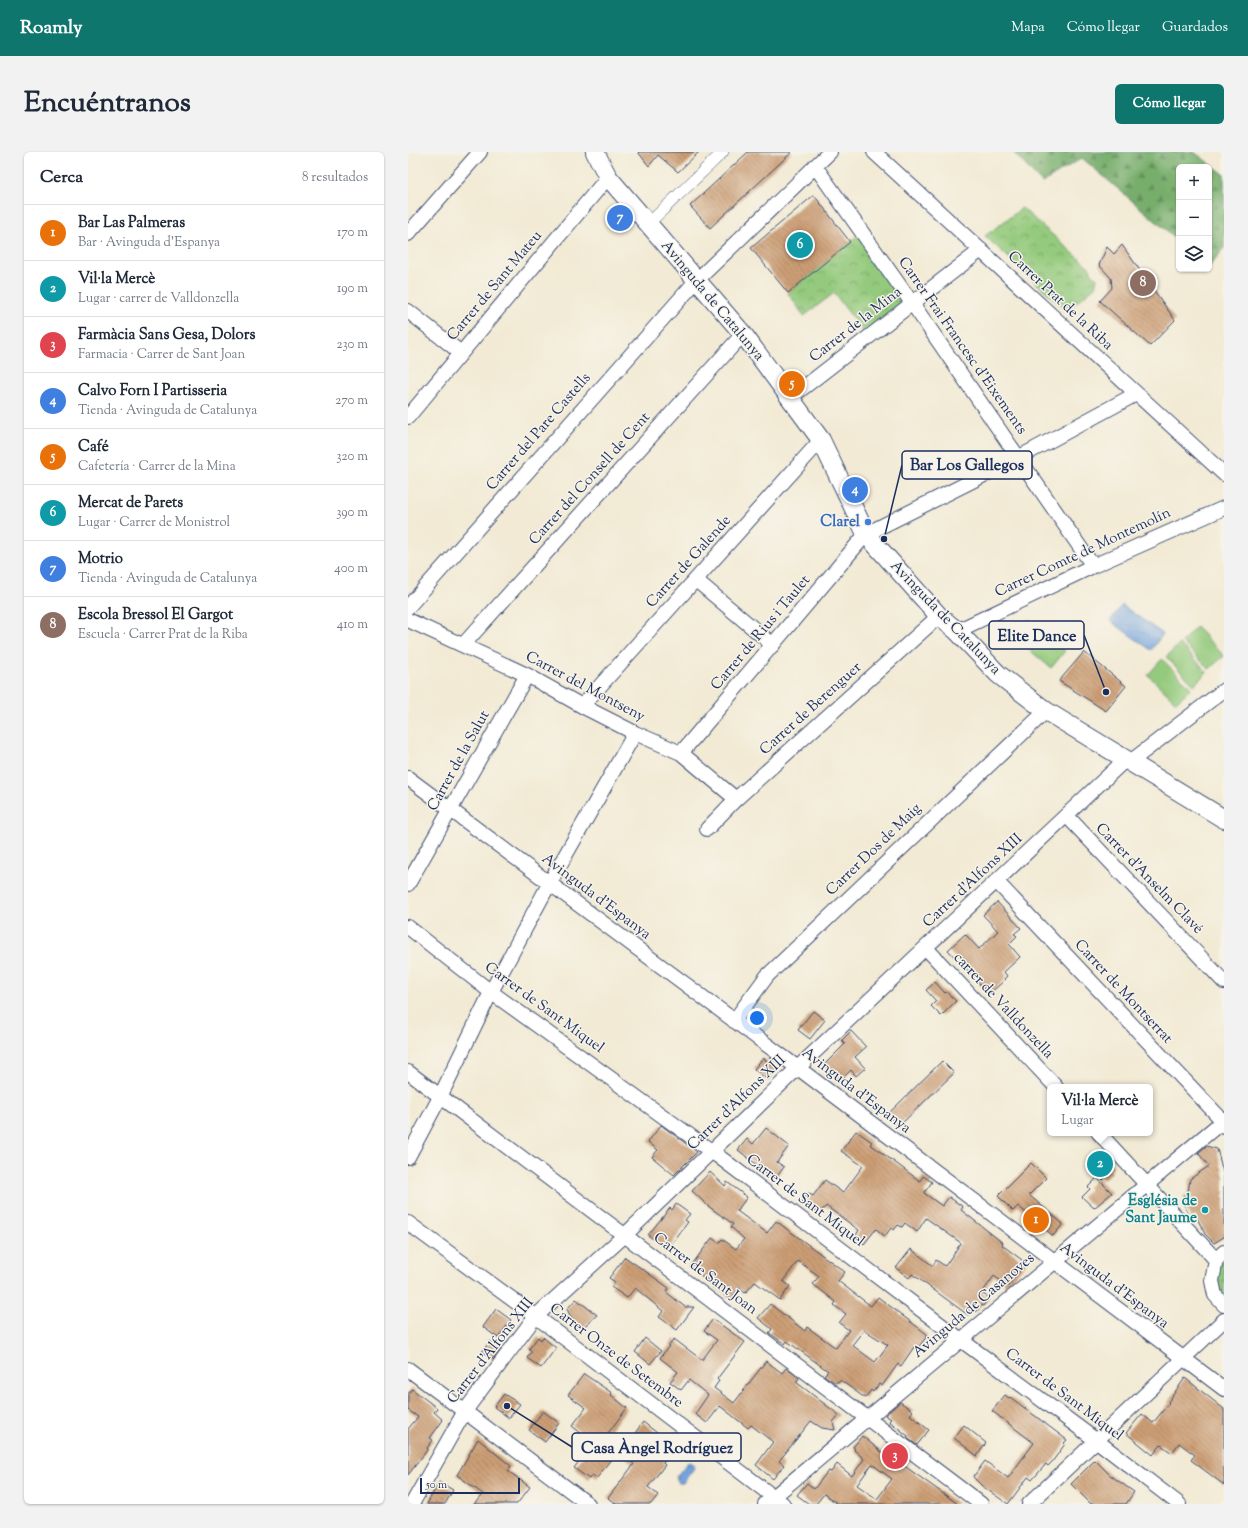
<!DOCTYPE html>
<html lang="es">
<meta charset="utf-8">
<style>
:root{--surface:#fff;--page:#f2f2f3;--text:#1f2937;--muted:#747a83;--line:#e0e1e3;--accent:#0f766e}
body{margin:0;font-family:"Sorts Mill Goudy",serif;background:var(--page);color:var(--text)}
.controls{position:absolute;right:12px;top:12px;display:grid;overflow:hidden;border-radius:6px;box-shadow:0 1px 3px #0004}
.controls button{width:36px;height:36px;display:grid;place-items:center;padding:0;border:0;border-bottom:1px solid var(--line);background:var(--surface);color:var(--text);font:20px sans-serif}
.scale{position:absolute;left:12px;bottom:10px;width:100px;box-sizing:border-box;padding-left:4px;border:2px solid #1b2f5e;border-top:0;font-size:11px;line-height:14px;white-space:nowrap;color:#1b2f5e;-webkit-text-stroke:3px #f7f3e8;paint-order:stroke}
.you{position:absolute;left:349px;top:866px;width:14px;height:14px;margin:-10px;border:3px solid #fff;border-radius:50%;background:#1a73e8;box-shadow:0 0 0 6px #1a73e833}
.badge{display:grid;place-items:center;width:26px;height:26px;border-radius:50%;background:var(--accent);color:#fff;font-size:13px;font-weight:700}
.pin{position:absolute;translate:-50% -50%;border:2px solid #fff;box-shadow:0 1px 4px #0006}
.popup{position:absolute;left:639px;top:932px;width:106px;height:52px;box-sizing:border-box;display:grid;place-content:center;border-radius:6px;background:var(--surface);filter:drop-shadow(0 1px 3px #0005);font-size:13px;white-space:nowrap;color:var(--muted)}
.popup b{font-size:15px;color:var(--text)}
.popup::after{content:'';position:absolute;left:50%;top:100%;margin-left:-8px;border:8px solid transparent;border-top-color:var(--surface)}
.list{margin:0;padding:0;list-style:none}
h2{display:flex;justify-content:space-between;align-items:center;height:52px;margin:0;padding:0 16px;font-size:17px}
h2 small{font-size:13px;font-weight:400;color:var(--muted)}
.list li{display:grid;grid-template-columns:26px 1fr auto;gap:12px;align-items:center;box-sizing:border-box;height:56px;padding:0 16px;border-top:1px solid var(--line)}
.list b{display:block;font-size:15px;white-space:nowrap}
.list p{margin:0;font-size:13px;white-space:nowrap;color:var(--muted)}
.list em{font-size:13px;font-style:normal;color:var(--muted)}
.icon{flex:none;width:22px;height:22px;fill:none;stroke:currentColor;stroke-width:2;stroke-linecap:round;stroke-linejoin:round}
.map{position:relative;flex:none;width:816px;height:1352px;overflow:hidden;border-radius:6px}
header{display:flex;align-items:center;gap:24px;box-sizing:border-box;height:56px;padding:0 20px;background:var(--accent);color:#fff}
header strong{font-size:19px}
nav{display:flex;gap:22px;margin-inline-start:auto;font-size:14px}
.intro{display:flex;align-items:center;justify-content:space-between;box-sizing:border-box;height:96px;padding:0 24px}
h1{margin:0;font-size:28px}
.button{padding:10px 18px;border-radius:6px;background:var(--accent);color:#fff;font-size:14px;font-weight:700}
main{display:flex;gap:24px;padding:0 24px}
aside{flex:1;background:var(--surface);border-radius:6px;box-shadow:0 1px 3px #0004}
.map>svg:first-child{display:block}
.grass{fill:#94ca7d;stroke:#587c6e}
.forest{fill:url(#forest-firs);stroke:#496e65}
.park{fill:url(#park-crowns);stroke:#587c6e}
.water{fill:url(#water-ripples);stroke:#47699e}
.building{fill:url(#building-back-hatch);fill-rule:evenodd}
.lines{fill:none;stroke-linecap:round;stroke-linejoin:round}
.pedestrian-casing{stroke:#3b4b70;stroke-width:12}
.minor-casing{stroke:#3b4b70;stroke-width:16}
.tertiary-casing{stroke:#3b4b70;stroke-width:20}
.pedestrian{stroke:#fff;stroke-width:11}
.minor{stroke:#fff;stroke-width:14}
.tertiary{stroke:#fff;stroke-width:18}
.shop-dot{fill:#3f7fe0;stroke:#f7f3e8;stroke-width:1.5}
.culture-dot{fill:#0f9aa8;stroke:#f7f3e8;stroke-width:1.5}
.labels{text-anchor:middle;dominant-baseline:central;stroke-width:3;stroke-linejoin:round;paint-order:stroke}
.street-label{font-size:15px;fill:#1b2f5e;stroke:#f7f3e8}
.shop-label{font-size:15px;font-weight:bold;fill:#366cbe;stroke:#f7f3e8;text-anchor:end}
.culture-label{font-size:15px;font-weight:bold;fill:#0d838f;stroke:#f7f3e8;text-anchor:end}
.leader{fill:none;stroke:#1b2f5e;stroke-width:1.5}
.callout-dot{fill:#1b2f5e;stroke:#f7f3e8;stroke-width:1.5}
.callout{fill:#f7f3e8;stroke:#1b2f5e;stroke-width:1.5}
.callout-label{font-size:16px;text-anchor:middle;font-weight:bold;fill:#1b2f5e}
</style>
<header>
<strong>Roamly</strong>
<nav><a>Mapa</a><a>Cómo llegar</a><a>Guardados</a></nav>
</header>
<div class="intro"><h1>Encuéntranos</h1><a class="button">Cómo llegar</a></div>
<main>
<aside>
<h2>Cerca<small>8 resultados</small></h2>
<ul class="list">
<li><span class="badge" style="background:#e8710a">1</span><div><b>Bar Las Palmeras</b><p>Bar · Avinguda d'Espanya</p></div><em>170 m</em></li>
<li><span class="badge" style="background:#0f9aa8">2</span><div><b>Vil·la Mercè</b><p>Lugar · carrer de Valldonzella</p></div><em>190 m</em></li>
<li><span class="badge" style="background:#e0444e">3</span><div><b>Farmàcia Sans Gesa, Dolors</b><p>Farmacia · Carrer de Sant Joan</p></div><em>230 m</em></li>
<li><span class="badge" style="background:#3f7fe0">4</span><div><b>Calvo Forn I Partisseria</b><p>Tienda · Avinguda de Catalunya</p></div><em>270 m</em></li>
<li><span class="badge" style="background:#e8710a">5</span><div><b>Café</b><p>Cafetería · Carrer de la Mina</p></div><em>320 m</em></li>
<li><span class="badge" style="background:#0f9aa8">6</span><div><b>Mercat de Parets</b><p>Lugar · Carrer de Monistrol</p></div><em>390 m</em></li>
<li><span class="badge" style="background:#3f7fe0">7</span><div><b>Motrio</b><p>Tienda · Avinguda de Catalunya</p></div><em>400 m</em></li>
<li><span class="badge" style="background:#8d6e63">8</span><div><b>Escola Bressol El Gargot</b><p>Escuela · Carrer Prat de la Riba</p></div><em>410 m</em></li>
</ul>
</aside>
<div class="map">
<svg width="816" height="1352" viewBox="0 0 816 1352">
<defs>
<pattern id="forest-firs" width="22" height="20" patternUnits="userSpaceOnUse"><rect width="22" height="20" fill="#77ae6c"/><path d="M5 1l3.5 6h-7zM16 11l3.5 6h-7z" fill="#618e5c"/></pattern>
<pattern id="park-crowns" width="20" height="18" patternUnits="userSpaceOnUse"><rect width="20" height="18" fill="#94ca7d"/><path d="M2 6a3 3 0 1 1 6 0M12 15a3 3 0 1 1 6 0" fill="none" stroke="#78a46a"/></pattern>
<pattern id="water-ripples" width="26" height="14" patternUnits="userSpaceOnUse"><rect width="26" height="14" fill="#73a3dd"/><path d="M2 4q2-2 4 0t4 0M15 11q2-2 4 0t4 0" fill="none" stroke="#5e85b6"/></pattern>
<pattern id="building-back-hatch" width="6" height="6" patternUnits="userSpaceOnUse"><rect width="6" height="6" fill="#cc9e75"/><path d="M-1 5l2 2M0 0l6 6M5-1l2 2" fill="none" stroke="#a58163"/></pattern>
</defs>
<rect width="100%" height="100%" fill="#f7f3e8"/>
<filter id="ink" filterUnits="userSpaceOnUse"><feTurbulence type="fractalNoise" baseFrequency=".025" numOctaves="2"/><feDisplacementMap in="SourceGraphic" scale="8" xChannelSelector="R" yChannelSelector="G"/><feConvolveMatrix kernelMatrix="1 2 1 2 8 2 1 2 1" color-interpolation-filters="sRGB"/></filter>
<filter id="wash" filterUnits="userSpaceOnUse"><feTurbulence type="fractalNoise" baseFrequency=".012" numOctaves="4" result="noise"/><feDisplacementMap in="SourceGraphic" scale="16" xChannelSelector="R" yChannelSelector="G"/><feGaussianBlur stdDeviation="0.9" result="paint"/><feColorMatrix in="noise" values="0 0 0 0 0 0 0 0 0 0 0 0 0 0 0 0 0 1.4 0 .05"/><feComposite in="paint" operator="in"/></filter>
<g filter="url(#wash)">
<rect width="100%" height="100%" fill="#f2ead4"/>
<path class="grass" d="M621 468 657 499 643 516 606 485Z
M788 475 816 504 801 517 774 490Z
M772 492 799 520 786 533 758 505Z
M754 507 783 536 768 550 740 523Z"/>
<path class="forest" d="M605 0H786L816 22V96L801 115V15H771V89L674 6 634 31Z"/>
<path class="park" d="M614 56 682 116 684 122 689 126 687 135 661 156 659 155 657 157 577 84Z
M454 80 504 151 460 186 426 141 396 164 380 141Z
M816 1100V1153L811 1149 808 1108Z"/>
<path class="water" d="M714 453 755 482 743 498 702 469Z
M282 1310 286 1312V1316L275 1331H271L269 1329 268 1325 279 1311Z"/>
<g id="blocks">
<path class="building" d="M230 0H291L270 20 250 3 241 14Z
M340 0H384L302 76 282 54Z
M406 43 442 90 380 141 343 96Z
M714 93 767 168 742 194 692 149 704 136 703 126 691 113 699 95 706 102Z
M676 500 718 534 698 559 651 529Z
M589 750 613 776 606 782 609 784 601 792 612 805 596 820 599 824 596 827 597 828 581 842 540 798 557 782 571 797 590 779 575 763Z
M527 830 537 841 538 840 548 849 533 864 523 854 528 849 518 838Z
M405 859 417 868 402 887 390 878Z
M443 879 458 895 447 905 457 916 448 924 443 918 431 930 416 913 437 892 434 888Z
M355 906 369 917 360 928 346 917Z
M534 909 546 921 490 975 479 963Z
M253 973 289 1000 266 1023 244 1005 250 998 240 990Z
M358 976 381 994 369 1010 376 1015 367 1027 330 998 339 987 345 992Z
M448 979 464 990 462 992 512 1029 515 1024 524 1030 516 1041 534 1054 541 1045 555 1055 553 1058 595 1091 594 1093 618 1111 600 1134 586 1124 574 1141 581 1146 575 1154 573 1153 568 1160 566 1158 560 1163 504 1122 501 1126 488 1116 503 1097 525 1114 528 1108 537 1114 553 1091 518 1066 509 1080 497 1071 494 1075 490 1073 486 1078 483 1076 477 1084 468 1077 456 1092 447 1085 451 1078 418 1054 411 1062 394 1050 400 1041 405 1044 417 1028 435 1041 455 1014 433 999Z
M798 994 809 997 816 1024V1085L806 1091 797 1082 788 1064 783 1067 775 1051 778 1049 775 1044 780 1041 782 1027 801 1014 790 1001Z
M690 999 705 1014 702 1018 704 1020 695 1028 679 1010Z
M623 1011 638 1026 621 1043 655 1072 645 1084 610 1054 605 1059 590 1044Z
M302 1020 317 1034 319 1030 339 1045 329 1059 359 1081 368 1069 437 1120 430 1129 463 1154 470 1145 520 1183 509 1197 506 1195 493 1214 490 1212 474 1234 471 1232 465 1240 463 1238 457 1246 432 1228 430 1230H426L416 1223 420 1219 379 1189 377 1192 361 1181 364 1177 350 1166 362 1152 397 1179 399 1175 428 1196 441 1178 431 1171 438 1162 426 1153 428 1150 405 1132 411 1124 390 1109 375 1129 382 1134 372 1148 347 1130 337 1141 331 1136 323 1147 282 1115 304 1086 311 1091 314 1087 328 1097 336 1087 323 1075 325 1072 300 1054 284 1039ZM456 1178 480 1193 467 1210 444 1193Z
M689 1026 704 1041 686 1056 674 1045 682 1037 680 1035Z
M268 1052 282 1062 277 1068 280 1070 259 1098 240 1083 262 1056 264 1058Z
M217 1105 261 1136 258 1140 277 1155H286L269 1178 251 1165 255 1159 227 1136 219 1146 203 1135 207 1130 201 1126Z
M168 1147 189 1163 170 1180 159 1157Z
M88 1157 103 1168 90 1186 75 1175Z
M305 1167 337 1190 309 1227 311 1229 306 1236 326 1251 358 1209 374 1221 378 1216 391 1226 388 1230 431 1263 425 1270 427 1278 414 1276 403 1269 371 1309 376 1313 365 1327 348 1313 365 1290 343 1273 340 1276 312 1254 299 1271 287 1262 300 1243 281 1228 273 1238 262 1230 270 1220 252 1206 266 1187 294 1208 309 1188 296 1179Z
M130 1185 133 1188 135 1185 148 1196 133 1216 119 1206 124 1199 121 1197Z
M237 1186 253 1199 242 1212 227 1200Z
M82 1189 92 1197 85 1207 74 1200Z
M176 1222 204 1241 203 1243 219 1256 197 1285 211 1296 189 1326 184 1323 181 1327 166 1316 182 1295 171 1286 174 1282 164 1274 178 1256 160 1243Z
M777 1226 816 1257V1333L783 1308 787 1303 771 1291 764 1301 753 1293 745 1303 718 1281 734 1262 745 1271 761 1251 760 1250Z
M4 1237 29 1256 26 1260 35 1268 22 1286 25 1288 19 1296 20 1297 0 1323V1277L10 1265 0 1258V1242Z
M96 1242 112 1252 101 1266 86 1255Z
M597 1243 601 1246 602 1245 659 1288 656 1291 657 1292 644 1310 640 1314 638 1312 624 1328 620 1325 600 1352 574 1334 565 1325 577 1309 600 1326 626 1291 584 1259Z
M492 1250 505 1259 502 1263 521 1278 509 1293 499 1286 500 1284 481 1269 483 1267 477 1263Z
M135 1259 151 1271 137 1290 121 1278Z
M235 1270 267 1295 255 1311 257 1313 240 1335 250 1343 243 1352H208L200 1346 226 1312 212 1302Z
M556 1273 578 1291 569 1304 546 1286Z
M454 1284 475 1301 478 1297 482 1300 484 1297 488 1300 489 1299 499 1307 495 1313 550 1352H430L416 1342 408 1352H401L389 1343 399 1331 406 1337 420 1319 423 1320 429 1312 444 1324 456 1307 446 1298 447 1297 445 1295ZM464 1312 484 1327 469 1347 449 1333Z
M70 1287 103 1314 100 1319 122 1335 109 1352H66L75 1342 49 1323Z
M687 1308 702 1323 726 1340 718 1352H683L663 1332Z
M31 1330 45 1338 37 1352H19Z"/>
</g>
</g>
<g filter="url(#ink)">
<use href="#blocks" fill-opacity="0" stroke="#3b4b70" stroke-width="1"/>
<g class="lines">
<defs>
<path id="pedestrian" d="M240 72 315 0"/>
<path id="minor" d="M466 0 816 322
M407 14 504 151 685 414
M0 82 72 0
M0 159 53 201
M382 246 573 98
M0 265 200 25
M288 428 365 493
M0 455 288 129 422 0
M0 468 119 523 174 554 227 581 273 601 328 647
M549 479 685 414 816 356
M55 493 335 182
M174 554 413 288
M273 601 458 382 610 306 728 242
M722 610 816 538
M0 626 390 916 816 1237
M659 664 816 830
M299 677 328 647 531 464
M588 729 815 969 816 974
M0 732 119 523
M0 775 83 840 310 1004 553 1188 693 1292 771 1352
M518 796 648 935
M326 869 359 824 638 559
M0 920 573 1352
M691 981 808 1108
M0 1005 32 945 83 840 141 732 227 581
M0 1071 134 1169 375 1352
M816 1100 808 1108 804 1129 807 1143 816 1153
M0 1217 180 1352
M4 1352 57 1259 127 1165 217 1083 399 907 717 608
M357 1352 816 968
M621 1352 816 1168"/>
<path id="tertiary" d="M187 0 200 25 335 182 413 288 458 382 531 464 549 479 590 522 638 559 816 667"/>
</defs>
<use href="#pedestrian" class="pedestrian-casing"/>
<use href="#minor" class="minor-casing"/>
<use href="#tertiary" class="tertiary-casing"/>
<use href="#pedestrian" class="pedestrian"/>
<use href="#minor" class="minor"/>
<use href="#tertiary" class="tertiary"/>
</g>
</g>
<circle class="shop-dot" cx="460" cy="370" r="4"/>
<circle class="culture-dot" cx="797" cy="1058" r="4"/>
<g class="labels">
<g class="street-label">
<text transform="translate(87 134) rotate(-50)">Carrer de Sant Mateu</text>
<text transform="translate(304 149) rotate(50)">Avinguda de Catalunya</text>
<text transform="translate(652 149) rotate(43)">Carrer Prat de la Riba</text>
<text transform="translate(448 173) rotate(-38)">Carrer de la Mina</text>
<text transform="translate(554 194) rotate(55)">Carrer Frai Francesc d'Eixements</text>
<text transform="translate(131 280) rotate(-49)">Carrer del Pare Castells</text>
<text transform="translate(182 327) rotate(-48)">Carrer del Consell de Cent</text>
<text transform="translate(675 401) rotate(-25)">Carrer Comte de Montemolín</text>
<text transform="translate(281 410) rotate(-48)">Carrer de Galende</text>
<text transform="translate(537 466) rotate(46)">Avinguda de Catalunya</text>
<text transform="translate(353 481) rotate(-50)">Carrer de Rius i Taulet</text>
<text transform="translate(177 535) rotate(28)">Carrer del Montseny</text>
<text transform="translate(403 557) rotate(-42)">Carrer de Berenguer</text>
<text transform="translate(51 609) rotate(-61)">Carrer de la Salut</text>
<text transform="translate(466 698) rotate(-44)">Carrer Dos de Maig</text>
<text transform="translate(741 727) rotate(46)">Carrer d'Anselm Clavé</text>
<text transform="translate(565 729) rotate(-43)">Carrer d'Alfons XIII</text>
<text transform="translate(188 745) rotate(37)">Avinguda d'Espanya</text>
<text transform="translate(715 840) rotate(47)">Carrer de Montserrat</text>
<text transform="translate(595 854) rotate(47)">carrer de Valldonzella</text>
<text transform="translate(136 856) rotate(36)">Carrer de Sant Miquel</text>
<text transform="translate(448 939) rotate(37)">Avinguda d'Espanya</text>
<text transform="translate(329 951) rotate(-44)">Carrer d'Alfons XIII</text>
<text transform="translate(397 1049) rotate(37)">Carrer de Sant Miquel</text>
<text transform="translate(297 1122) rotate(37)">Carrer de Sant Joan</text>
<text transform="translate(706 1134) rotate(37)">Avinguda d'Espanya</text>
<text transform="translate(566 1154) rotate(-40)">Avinguda de Casanoves</text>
<text transform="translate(83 1199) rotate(-52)">Carrer d'Alfons XIII</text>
<text transform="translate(208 1204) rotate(37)">Carrer Onze de Setembre</text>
<text transform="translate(656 1243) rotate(37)">Carrer de Sant Miquel</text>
</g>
<g class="shop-label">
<text x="452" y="370">Clarel</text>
</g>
<g class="culture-label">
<text x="789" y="1049">Església de<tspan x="789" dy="17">Sant Jaume</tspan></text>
</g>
</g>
<path class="leader" d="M476 387L494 313M698 540L676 483M99 1254L164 1295"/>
<g class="callout-dot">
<circle cx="476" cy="387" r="4"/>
<circle cx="698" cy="540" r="4"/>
<circle cx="99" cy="1254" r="4"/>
</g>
<g class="callout">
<rect x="494" y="299" width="130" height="28" rx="4"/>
<rect x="581" y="469" width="95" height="28" rx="4"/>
<rect x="164" y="1281" width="169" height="28" rx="4"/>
</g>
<g class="callout-label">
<text x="559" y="318">Bar Los Gallegos</text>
<text x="629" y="489">Elite Dance</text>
<text x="249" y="1301">Casa Àngel Rodríguez</text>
</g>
</svg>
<div class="controls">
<button>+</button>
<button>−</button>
<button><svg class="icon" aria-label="layers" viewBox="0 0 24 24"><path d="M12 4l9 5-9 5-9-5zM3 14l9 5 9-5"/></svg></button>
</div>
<div class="scale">50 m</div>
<div class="you"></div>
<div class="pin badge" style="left:628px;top:1068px;background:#e8710a">1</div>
<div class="pin badge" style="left:692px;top:1012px;background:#0f9aa8">2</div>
<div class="popup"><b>Vil·la Mercè</b>Lugar</div>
<div class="pin badge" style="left:487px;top:1304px;background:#e0444e">3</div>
<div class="pin badge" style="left:447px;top:338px;background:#3f7fe0">4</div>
<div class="pin badge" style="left:384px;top:232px;background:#e8710a">5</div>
<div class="pin badge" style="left:392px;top:93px;background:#0f9aa8">6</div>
<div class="pin badge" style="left:212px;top:66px;background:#3f7fe0">7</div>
<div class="pin badge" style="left:735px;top:131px;background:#8d6e63">8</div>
</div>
</main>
